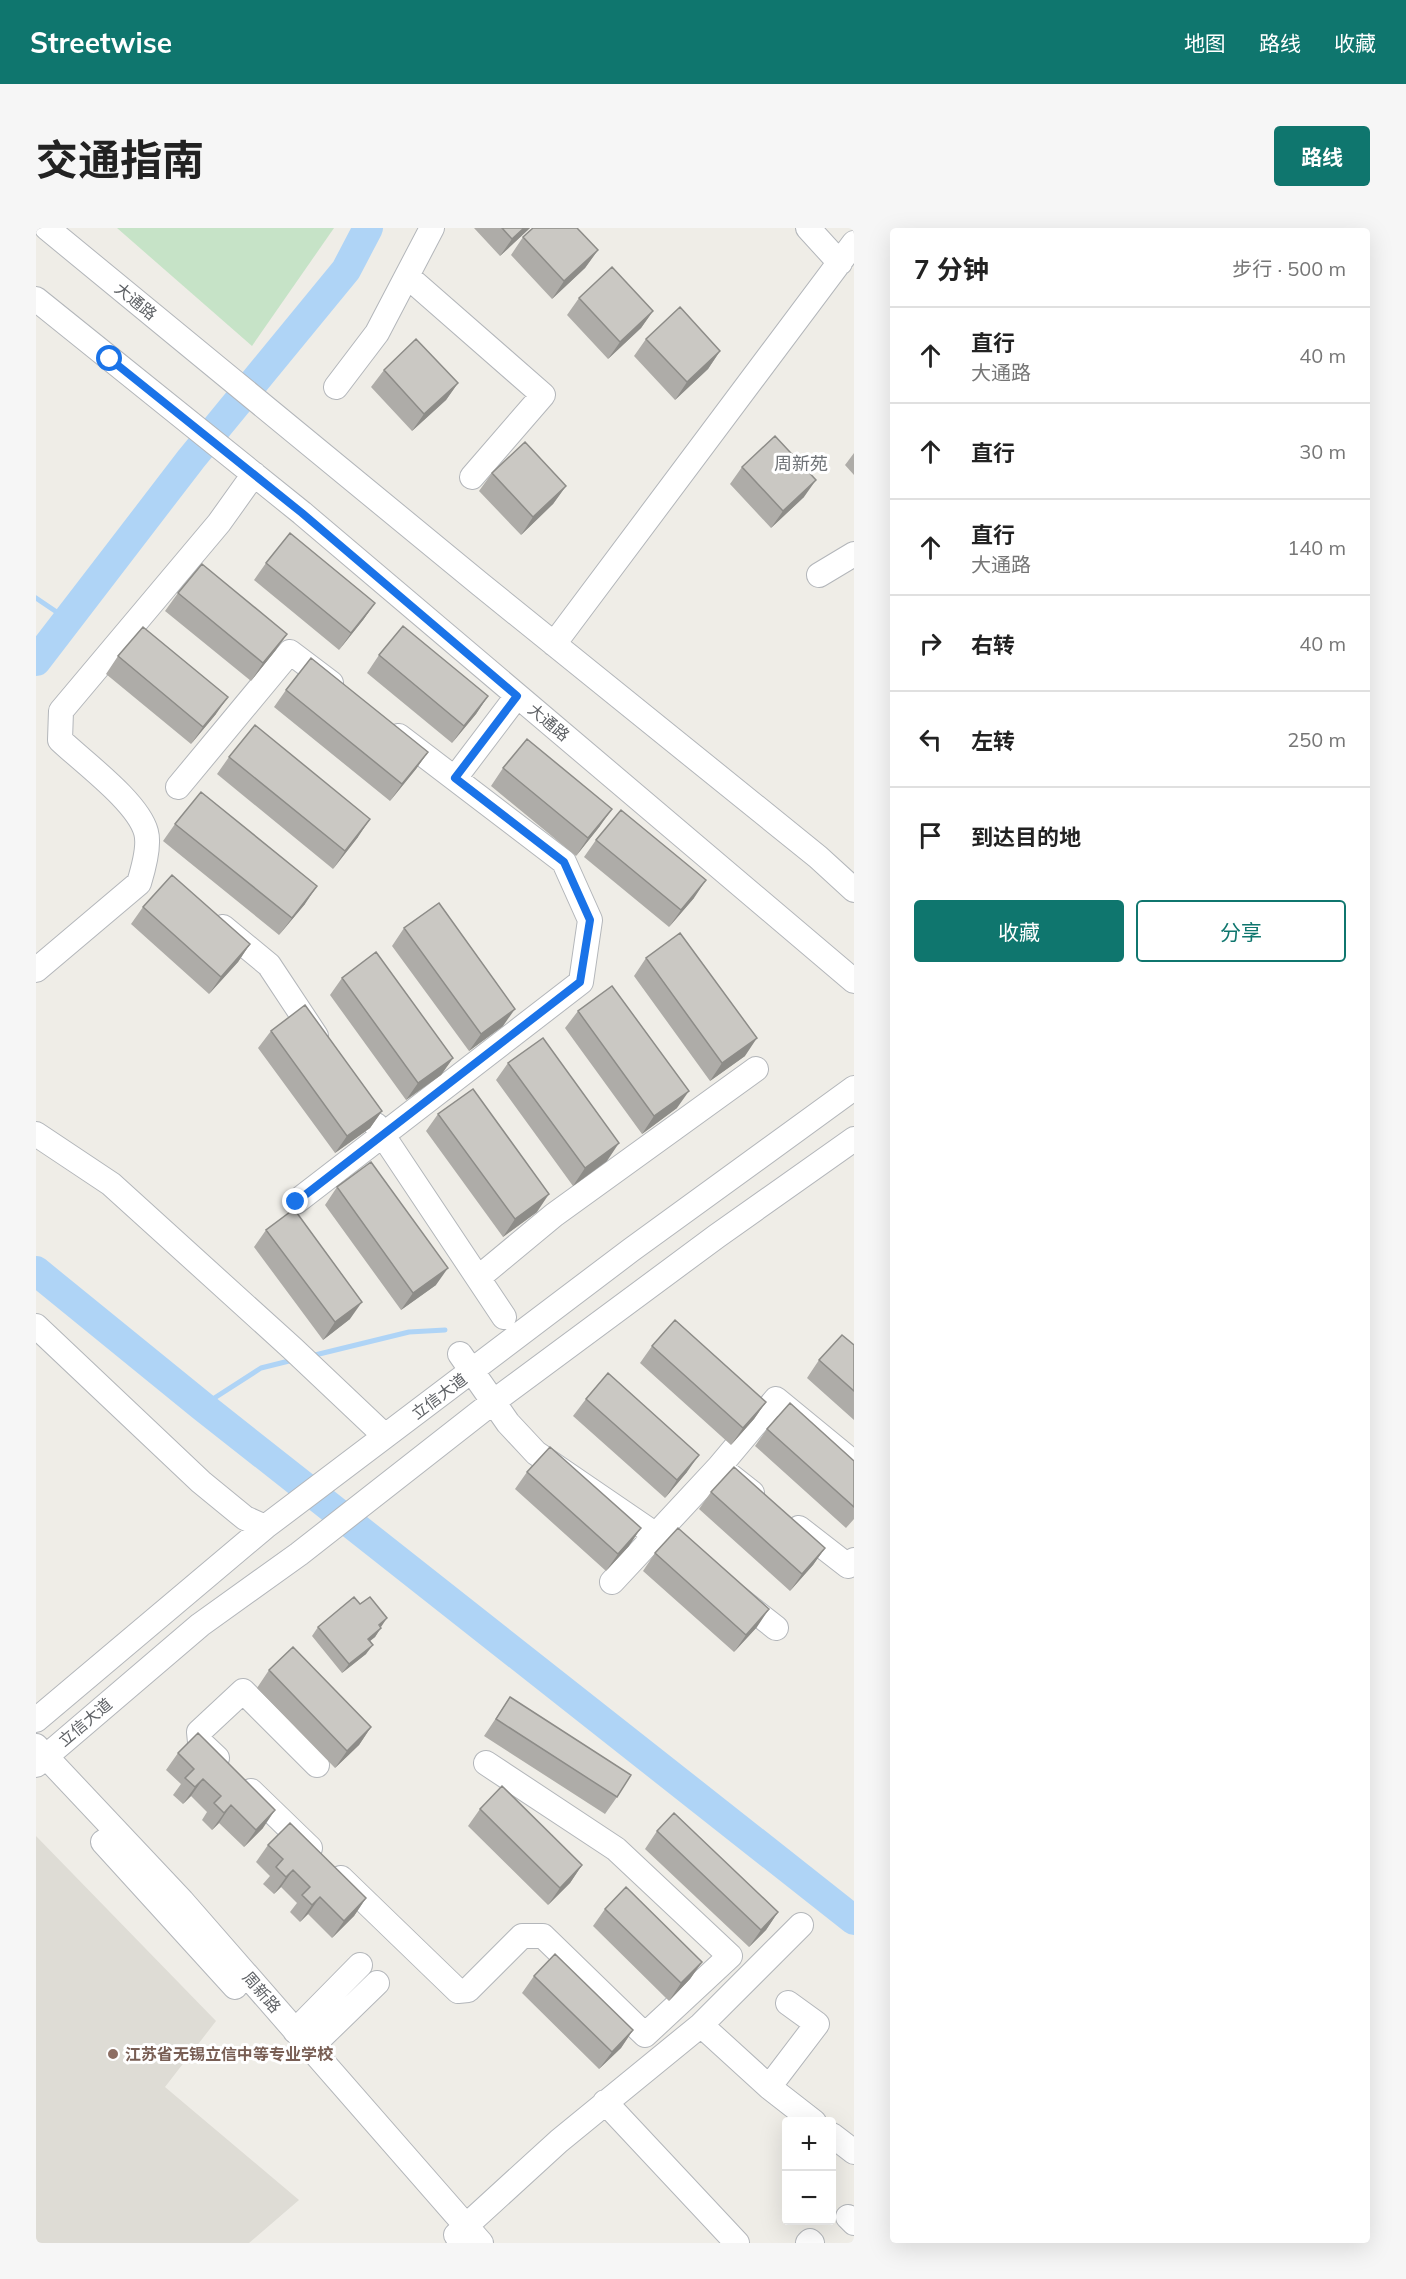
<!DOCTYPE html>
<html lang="zh">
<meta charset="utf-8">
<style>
:root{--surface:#fff;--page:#f6f6f6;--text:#222;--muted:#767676;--line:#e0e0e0;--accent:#0f766e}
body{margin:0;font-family:Mulish,"Noto Sans SC",sans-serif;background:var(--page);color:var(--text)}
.controls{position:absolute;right:18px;bottom:18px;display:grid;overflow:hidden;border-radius:6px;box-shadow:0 6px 24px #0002}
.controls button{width:54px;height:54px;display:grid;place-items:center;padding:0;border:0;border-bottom:2px solid var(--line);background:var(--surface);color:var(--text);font:30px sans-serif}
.stop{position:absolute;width:18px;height:18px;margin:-14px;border:4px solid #1a73e8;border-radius:50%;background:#fff}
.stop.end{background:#1a73e8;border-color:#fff;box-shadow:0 2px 6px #0008}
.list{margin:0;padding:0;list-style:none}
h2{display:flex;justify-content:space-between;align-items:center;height:78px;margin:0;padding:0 24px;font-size:26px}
h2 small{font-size:20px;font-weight:400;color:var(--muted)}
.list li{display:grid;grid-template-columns:39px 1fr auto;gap:18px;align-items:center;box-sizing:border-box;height:96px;padding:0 24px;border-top:2px solid var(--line)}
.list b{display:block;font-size:22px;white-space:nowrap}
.list p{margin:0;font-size:20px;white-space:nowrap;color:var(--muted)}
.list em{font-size:20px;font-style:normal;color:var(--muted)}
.actions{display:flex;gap:12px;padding:18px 24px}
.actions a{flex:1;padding:14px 0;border:2px solid var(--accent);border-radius:6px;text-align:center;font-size:21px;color:var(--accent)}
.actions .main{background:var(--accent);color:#fff}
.icon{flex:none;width:33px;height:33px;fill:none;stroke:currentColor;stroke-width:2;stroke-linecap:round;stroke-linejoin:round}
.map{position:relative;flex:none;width:818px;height:2015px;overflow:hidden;border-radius:6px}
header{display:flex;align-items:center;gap:36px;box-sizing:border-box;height:84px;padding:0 30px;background:var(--accent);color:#fff}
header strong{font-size:28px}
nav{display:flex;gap:33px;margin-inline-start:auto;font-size:21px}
.intro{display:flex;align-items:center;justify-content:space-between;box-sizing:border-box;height:144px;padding:0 36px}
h1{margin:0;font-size:42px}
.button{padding:15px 27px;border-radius:6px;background:var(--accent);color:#fff;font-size:21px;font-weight:700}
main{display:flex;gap:36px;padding:0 36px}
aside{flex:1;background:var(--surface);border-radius:6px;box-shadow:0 6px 24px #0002}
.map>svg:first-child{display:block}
.education{fill:#dedcd5}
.green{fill:#c6e3c7}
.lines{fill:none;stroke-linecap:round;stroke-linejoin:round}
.stream{stroke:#afd4f6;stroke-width:5}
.river{stroke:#afd4f6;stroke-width:30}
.minor-casing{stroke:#b3b6ba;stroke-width:26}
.minor{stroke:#fff;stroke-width:24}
.wall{fill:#aeaca8}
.shaded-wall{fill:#8d8c88}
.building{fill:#cac8c3;stroke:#8d8c88;stroke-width:1.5}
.route{stroke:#1a73e8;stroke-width:8}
.education-dot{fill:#8d6e63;stroke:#fff;stroke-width:2}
.labels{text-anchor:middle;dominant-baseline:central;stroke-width:6;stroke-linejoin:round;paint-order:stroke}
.street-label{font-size:16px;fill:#5e6165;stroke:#fff}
.education-label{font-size:16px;font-weight:bold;fill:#785e54;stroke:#fff;text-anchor:start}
.neighbourhood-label{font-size:18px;fill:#6f7377;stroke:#fff}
</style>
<header>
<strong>Streetwise</strong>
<nav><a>地图</a><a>路线</a><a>收藏</a></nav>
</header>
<div class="intro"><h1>交通指南</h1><a class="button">路线</a></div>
<main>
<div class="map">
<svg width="818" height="2015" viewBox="0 0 818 2015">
<rect width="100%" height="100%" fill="#efede7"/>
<path class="education" d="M0 1608 180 1793 129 1859 263 1972 213 2015H0Z"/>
<path class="green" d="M81 0H298L216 118Z"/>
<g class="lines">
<path class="stream" d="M0 370 31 391
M275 1128 373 1104 409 1102
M166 1178 225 1140 257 1132"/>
<path class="river" d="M0 433 155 231 310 42 332 0
M0 1043 166 1178 818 1692"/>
<defs>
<path id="minor" d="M11 0 444 356 782 629 818 662
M772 0 804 35
M371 48 507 167 436 249
M0 71 266 285 818 753
M300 159 341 105 396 0
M783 347 818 326
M518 416 818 15
M419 550 481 468
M142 559 254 424 295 455
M187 699 233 737 280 808
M0 742 103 655C107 642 114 618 110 604 102 574 47 534 24 512L25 483 183 295 218 246
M340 897 468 1089
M0 906 75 956 257 1121 349 1208
M260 974 545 754 554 692 528 634 363 508
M442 1050 518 987 720 841
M0 1098 165 1254 209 1290 229 1299
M424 1126 472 1195 500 1225 620 1307 655 1334
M683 1239 740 1171 818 1235
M763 1300 812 1338 818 1332
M576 1354 683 1239 716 1265
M702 1370 740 1400
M0 1492 229 1299 595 1022 818 860
M0 1518 146 1673 445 2015
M181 1530 164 1514 163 1504 207 1463 281 1537
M0 1537 164 1397 263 1326 457 1174 681 1008 818 911
M215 1563 274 1620
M67 1614 199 1759
M305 1650 422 1763 432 1762 486 1708H507L609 1807 694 1728 580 1621 450 1535
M665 1797 733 1859 778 1894
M259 1803 324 1737
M274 1820 341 1755
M733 1859 781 1796 752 1775
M569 1874 701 2015
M796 1907 818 1924
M812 1989 818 1995
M420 2007 523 1913 665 1797 765 1697
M772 2015 774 2013 776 2015"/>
</defs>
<use href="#minor" class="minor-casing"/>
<use href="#minor" class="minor"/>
</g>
<path class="wall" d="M438 0H494L464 28Z
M487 9 562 22 549 40 516 71 475 27Z
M543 70 617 83 605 100 572 131 531 87Z
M610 111 684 123 672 141 639 172 598 128Z
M348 142 422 155 410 172 376 203 335 159Z
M818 225V247L809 237Z
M706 239 768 269 735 300 694 256Z
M456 245 530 258 517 276 485 307 443 263Z
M230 335 339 375 327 392 303 422 218 352Z
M142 365 251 406 239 423 215 453 129 383Z
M343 427 452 468 440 486 416 515 331 445Z
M82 428 180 486 155 516 70 446Z
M250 462 392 524 380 541 354 573 238 479Z
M193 529 322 609 297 641 181 546Z
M467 540 564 598 540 628 455 558Z
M139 596 269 676 243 707 127 613Z
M560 612 658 670 633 699 548 629Z
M107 679 214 716 202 734 173 766 95 696Z
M368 700 467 798 433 823 356 718Z
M610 730 709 828 674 853 598 748Z
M306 750 417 830 405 847 370 872 294 767Z
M542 783 641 880 606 906 529 800Z
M235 803 346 883 334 900 299 925 222 820Z
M472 835 571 933 537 958 460 852Z
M402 886 501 984 467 1009 390 903Z
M301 959 400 1057 365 1082 289 977Z
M230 1002 314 1091 287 1112 218 1019Z
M818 1117V1192L771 1150 783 1132Z
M616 1118 730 1174 718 1191 695 1217 604 1135Z
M550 1171 651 1244 629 1270 537 1188Z
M731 1201 818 1233V1291L810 1300 719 1218Z
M491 1244 593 1318 570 1343 479 1261Z
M675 1264 789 1320 777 1337 754 1363 663 1281Z
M619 1325 721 1399 698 1424 607 1343Z
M282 1399H345L339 1409 334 1413 330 1426 306 1445 276 1408Z
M233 1442 335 1499 323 1517 299 1540 221 1460Z
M474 1469 581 1569 569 1586 448 1508Z
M142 1525 227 1600 208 1619 183 1595 176 1602 166 1592 171 1584 155 1568 147 1576 137 1567 145 1556 130 1542Z
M444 1581 546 1637 534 1655 512 1677 432 1598Z
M621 1603 742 1684 730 1702 713 1719 609 1621Z
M232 1617 330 1670 318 1688 296 1710 272 1686 264 1694 254 1684 261 1675 245 1659 238 1666 227 1656 234 1648 220 1634Z
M569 1681 666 1734 654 1751 633 1773 557 1698Z
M498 1748 597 1802 585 1820 563 1841 486 1765Z"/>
<path class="shaded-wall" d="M488 0H494L464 28 476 11Z
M562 22 549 40 516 71 528 53Z
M617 83 605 100 572 131 584 114Z
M684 123 672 141 639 172 651 154Z
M422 155 410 172 376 203 388 186Z
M780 252 768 269 735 300 747 283Z
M530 258 517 276 485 307 497 289Z
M339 375 327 392 303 422 315 405Z
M251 406 239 423 215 453 227 435Z
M452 468 440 486 416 515 428 498Z
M192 469 180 486 155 516 167 499Z
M392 524 380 541 354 573 366 556Z
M576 581 564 598 540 628 552 610Z
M334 591 322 609 297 641 309 623Z
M670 652 658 670 633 699 645 682Z
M281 658 269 676 243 707 256 690Z
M214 716 202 734 173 766 185 749Z
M479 781 467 798 433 823 445 806Z
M721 810 709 828 674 853 686 835Z
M417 830 405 847 370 872 382 855Z
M653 863 641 880 606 906 618 888Z
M346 883 334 900 299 925 311 908Z
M583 915 571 933 537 958 549 940Z
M513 966 501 984 467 1009 479 991Z
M412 1040 400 1057 365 1082 377 1065Z
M326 1074 314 1091 287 1112 299 1094Z
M730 1174 718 1191 695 1217 707 1200Z
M663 1227 651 1244 629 1270 641 1252Z
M605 1300 593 1318 570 1343 582 1326Z
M789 1320 777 1337 754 1363 766 1346Z
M733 1381 721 1399 698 1424 710 1407Z
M351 1390 345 1399 343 1397Z
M345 1400 339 1409 325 1420 332 1411Z
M337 1417 330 1426 306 1445 313 1436Z
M335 1499 323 1517 299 1540 311 1523Z
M167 1551 155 1568 147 1576 159 1559Z
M195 1577 183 1595 176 1602 188 1585Z
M239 1582 227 1600 208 1619 220 1602Z
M546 1637 534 1655 512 1677 524 1660Z
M257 1642 245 1659 238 1666 250 1649Z
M284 1669 272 1686 264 1694 276 1677Z
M330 1670 318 1688 296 1710 308 1693Z
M742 1684 730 1702 713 1719 725 1702Z
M666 1734 654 1751 633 1773 645 1755Z
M597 1802 585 1820 563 1841 576 1824Z"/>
<path class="building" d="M466 0H488L476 11Z
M497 0H541L562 22 528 53 487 9Z
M576 39 617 83 584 114 543 70Z
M644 79 684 123 651 154 610 111Z
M380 111 422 155 388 186 348 142Z
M739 208 780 252 747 283 706 239Z
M489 214 530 258 497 289 456 245Z
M254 305 339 375 315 405 230 335Z
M166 336 251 406 227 435 142 365Z
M367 398 452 468 428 498 343 427Z
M107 399 192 469 167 499 82 428Z
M275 430 392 524 366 556 250 462Z
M219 497 334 591 309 623 193 529Z
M491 511 576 581 552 610 467 540Z
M165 564 281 658 256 690 139 596Z
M585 582 670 652 645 682 560 612Z
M136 647 214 716 185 749 107 679Z
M403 675 479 781 445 806 368 700Z
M644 705 721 810 686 835 610 730Z
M340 724 417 830 382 855 306 750Z
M576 758 653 863 618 888 542 783Z
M269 777 346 883 311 908 235 803Z
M507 810 583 915 549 940 472 835Z
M437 861 513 966 479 991 402 886Z
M335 934 412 1040 377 1065 301 959Z
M258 981 326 1074 299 1094 230 1002Z
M639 1092 730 1174 707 1200 616 1118Z
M806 1107 818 1117V1163L783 1132Z
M572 1145 663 1227 641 1252 550 1171Z
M754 1175 818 1233V1279L731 1201Z
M514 1219 605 1300 582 1326 491 1244Z
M698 1239 789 1320 766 1346 675 1264Z
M642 1300 733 1381 710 1407 619 1325Z
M318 1369 324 1376 334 1369 351 1390 343 1397 345 1400 332 1411 337 1417 313 1436 282 1399Z
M257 1419 335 1499 311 1523 233 1442Z
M474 1469 595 1547 581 1569 460 1491Z
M162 1505 239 1582 220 1602 195 1577 188 1585 178 1575 185 1568 167 1551 159 1559 149 1550 158 1541 142 1525Z
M466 1558 546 1637 524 1660 444 1581Z
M638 1585 742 1684 725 1702 621 1603Z
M254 1595 330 1670 308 1693 284 1669 276 1677 266 1667 274 1659 257 1642 250 1649 240 1639 247 1631 232 1617Z
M590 1659 666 1734 645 1755 569 1681Z
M519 1726 597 1802 576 1824 498 1748Z"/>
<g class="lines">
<path class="route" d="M74 131 266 285 481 468 419 550 528 634 554 692 544 754 260 974"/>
</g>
<circle class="education-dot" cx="77" cy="1826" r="6"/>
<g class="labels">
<g class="street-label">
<text transform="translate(100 73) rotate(39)">大通路</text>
<text transform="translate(513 494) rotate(40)">大通路</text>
<text transform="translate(403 1168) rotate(-37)">立信大道</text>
<text transform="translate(49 1494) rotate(-40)">立信大道</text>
<text transform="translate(226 1764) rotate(49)">周新路</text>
</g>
<g class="education-label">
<text x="89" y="1826">江苏省无锡立信中等专业学校</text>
</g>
<g class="neighbourhood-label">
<text x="765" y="235">周新苑</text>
</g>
</g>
</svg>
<div class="controls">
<button>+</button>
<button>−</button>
</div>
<div class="stop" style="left:74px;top:131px"></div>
<div class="stop end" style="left:260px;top:974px"></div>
</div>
<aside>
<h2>7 分钟<small>步行 · 500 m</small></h2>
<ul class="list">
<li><svg class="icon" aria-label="ahead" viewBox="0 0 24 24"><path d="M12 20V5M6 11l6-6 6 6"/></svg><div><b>直行</b><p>大通路</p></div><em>40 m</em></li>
<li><svg class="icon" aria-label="ahead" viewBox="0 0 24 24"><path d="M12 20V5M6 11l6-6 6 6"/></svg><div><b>直行</b></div><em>30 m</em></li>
<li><svg class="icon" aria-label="ahead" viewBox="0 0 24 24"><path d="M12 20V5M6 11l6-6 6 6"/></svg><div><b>直行</b><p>大通路</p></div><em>140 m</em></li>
<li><svg class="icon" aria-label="right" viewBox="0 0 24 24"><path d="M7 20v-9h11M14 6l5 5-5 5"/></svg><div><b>右转</b></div><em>40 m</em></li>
<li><svg class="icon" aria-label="left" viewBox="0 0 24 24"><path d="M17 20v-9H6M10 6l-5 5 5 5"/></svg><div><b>左转</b></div><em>250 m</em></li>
<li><svg class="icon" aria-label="arrive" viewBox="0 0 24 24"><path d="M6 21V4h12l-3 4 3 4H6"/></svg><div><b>到达目的地</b></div></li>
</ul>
<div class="actions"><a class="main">收藏</a><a>分享</a></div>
</aside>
</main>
